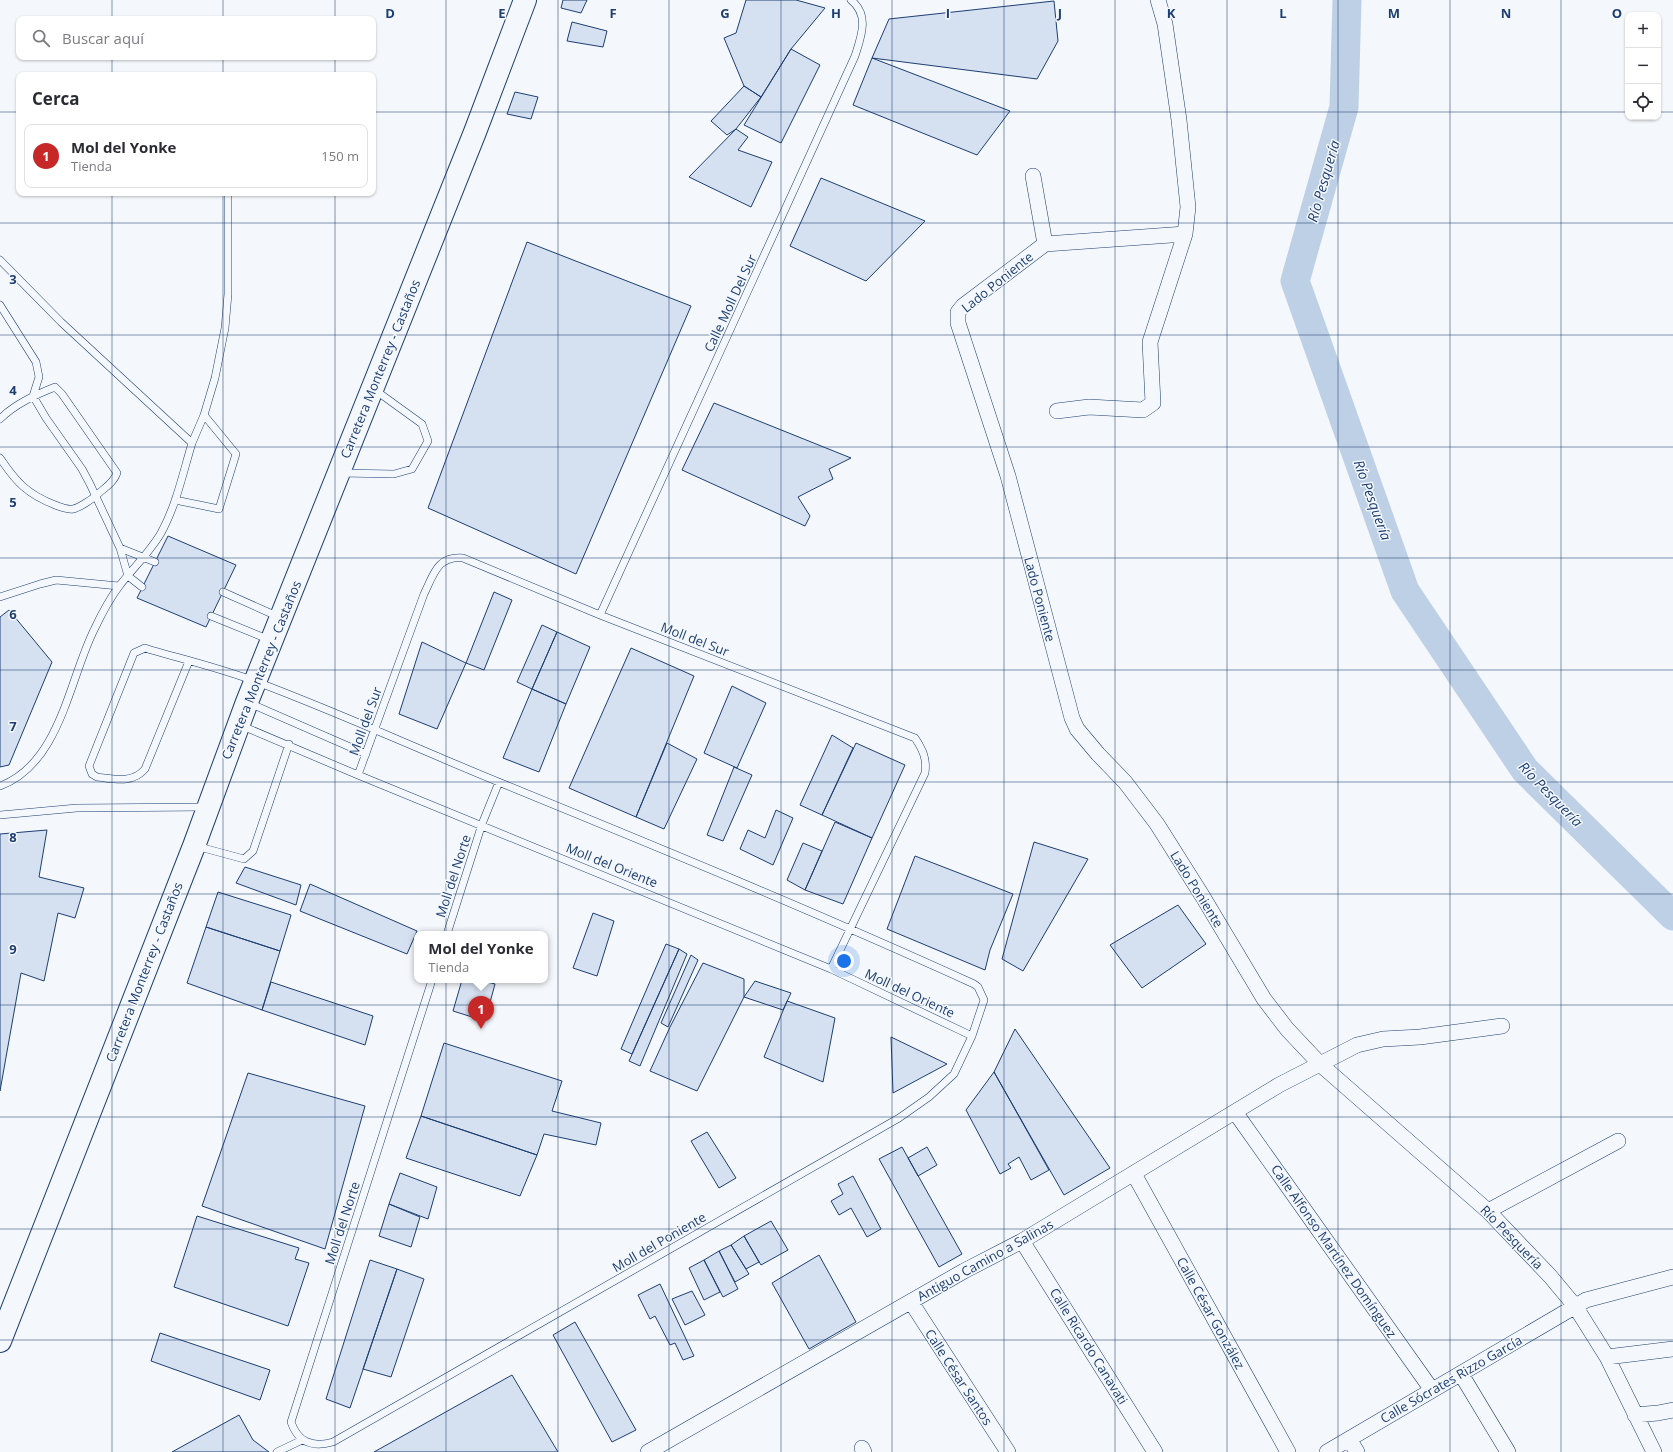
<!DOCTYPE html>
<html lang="es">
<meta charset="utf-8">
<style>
:root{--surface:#fff;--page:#f7f7f7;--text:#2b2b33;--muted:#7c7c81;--line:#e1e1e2;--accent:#c62828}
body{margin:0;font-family:"Open Sans",sans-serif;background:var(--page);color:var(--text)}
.controls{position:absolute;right:12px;top:12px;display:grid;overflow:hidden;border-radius:8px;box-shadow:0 1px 3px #0004}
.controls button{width:36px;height:36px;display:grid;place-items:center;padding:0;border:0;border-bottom:1px solid var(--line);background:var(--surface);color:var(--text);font:20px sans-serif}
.you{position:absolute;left:844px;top:961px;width:14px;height:14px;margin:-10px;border:3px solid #fff;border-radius:50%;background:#1a73e8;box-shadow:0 0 0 6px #1a73e833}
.badge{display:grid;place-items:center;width:26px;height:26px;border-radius:50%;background:var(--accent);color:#fff;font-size:13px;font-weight:700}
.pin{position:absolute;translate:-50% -33px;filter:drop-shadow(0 1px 2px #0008)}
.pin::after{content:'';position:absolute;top:21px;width:14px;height:12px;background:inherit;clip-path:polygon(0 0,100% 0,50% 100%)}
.popup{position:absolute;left:414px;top:931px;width:134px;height:52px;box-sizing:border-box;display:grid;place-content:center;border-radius:8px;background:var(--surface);filter:drop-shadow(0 1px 3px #0005);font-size:13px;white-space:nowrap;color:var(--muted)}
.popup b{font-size:15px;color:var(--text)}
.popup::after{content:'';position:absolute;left:50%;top:100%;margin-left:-8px;border:8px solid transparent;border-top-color:var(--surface)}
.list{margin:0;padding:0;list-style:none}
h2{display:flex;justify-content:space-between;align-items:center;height:52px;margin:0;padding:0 16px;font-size:17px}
h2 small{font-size:13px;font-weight:400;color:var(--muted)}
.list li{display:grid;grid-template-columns:26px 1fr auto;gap:12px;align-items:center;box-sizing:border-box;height:64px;margin:0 8px 8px;padding:0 8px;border:1px solid var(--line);border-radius:8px}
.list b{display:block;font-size:15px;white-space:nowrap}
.list p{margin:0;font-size:13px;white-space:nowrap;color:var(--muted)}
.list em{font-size:13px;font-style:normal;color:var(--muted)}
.icon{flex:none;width:22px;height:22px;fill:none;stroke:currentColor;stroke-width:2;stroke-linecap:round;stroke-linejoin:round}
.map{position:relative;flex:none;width:1673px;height:1452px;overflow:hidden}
.search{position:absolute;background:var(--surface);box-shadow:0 1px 3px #0004;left:16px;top:16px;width:360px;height:44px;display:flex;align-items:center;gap:10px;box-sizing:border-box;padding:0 14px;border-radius:8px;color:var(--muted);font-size:15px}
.panel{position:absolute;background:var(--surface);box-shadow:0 1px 3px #0004;left:16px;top:72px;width:360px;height:124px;border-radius:8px}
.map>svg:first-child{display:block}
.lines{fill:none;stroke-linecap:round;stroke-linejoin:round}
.river{stroke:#bed0e5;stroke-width:29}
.building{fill:#d5e0f0;stroke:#1d3f73}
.service-casing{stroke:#1d3f73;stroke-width:8}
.minor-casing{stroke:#1d3f73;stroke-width:16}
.primary-casing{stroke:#1d3f73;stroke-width:24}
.service{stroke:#f4f7fb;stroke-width:7}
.minor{stroke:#f4f7fb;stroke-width:15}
.primary{stroke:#f4f7fb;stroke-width:22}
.grid{fill:none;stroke:#1d3f73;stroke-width:1;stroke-opacity:0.55}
.labels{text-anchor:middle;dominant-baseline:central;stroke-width:3;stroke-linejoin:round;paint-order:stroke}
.street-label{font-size:13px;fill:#1d3f73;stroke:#f4f7fb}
.water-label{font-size:14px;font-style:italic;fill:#1d3f73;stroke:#f4f7fb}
.grid-label{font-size:13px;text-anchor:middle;font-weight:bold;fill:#1d3f73;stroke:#f4f7fb;stroke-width:3;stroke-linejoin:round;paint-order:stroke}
</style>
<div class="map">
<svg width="1673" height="1452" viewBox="0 0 1673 1452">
<rect width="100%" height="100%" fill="#f4f7fb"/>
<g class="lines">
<path class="river" d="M1347 0 1344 107 1295 281 1405 591 1525 770 1673 916"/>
</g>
<path class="building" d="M563 0H587L581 13 561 8Z
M746 0H796L825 8 791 49 761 97 744 86 724 38 736 33Z
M1054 1 1058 41 1037 79 872 58 889 19Z
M572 22 607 31 603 47 567 41Z
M791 49 820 65 781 143 744 125Z
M872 58 1010 111 977 155 853 105Z
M744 86 761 97 736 129 727 135 711 121Z
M515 92 538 97 531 119 507 114Z
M736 129 748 137 738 150 772 162 751 207 689 177Z
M821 178 925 221 866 281 790 246Z
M527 242 691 306 576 574 428 508Z
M714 403 851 458 829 469 833 479 798 497 810 516 805 526 682 470Z
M168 536 236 565 206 627 137 598Z
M494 592 512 600 484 670 466 663Z
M9 610 52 662 9 765 0 767V617Z
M542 625 557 632 532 689 517 682Z
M557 632 590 647 566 704 532 689Z
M422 642 466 663 437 729 399 714Z
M631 648 694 676 636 817 569 788Z
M732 686 766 703 737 768 704 753Z
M532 689 566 704 539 772 503 758Z
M832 735 853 748 822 815 800 805Z
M667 743 697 759 664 829 636 817Z
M856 743 905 765 872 838 822 815Z
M734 767 752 775 723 841 707 835Z
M776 810 793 818 773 865 740 849 748 830 765 838Z
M835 822 872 838 843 904 805 890Z
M47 830 39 877 84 888 75 918 58 913 44 981 21 973 0 1091V834Z
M1034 842 1088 859 1023 971 1002 959Z
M803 843 822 851 805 890 787 880Z
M915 856 1013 894 990 950 985 970 887 929Z
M245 867 301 885 296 905 236 883Z
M310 884 417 931 407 954 300 911Z
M218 892 291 915 280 951 206 927Z
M1178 905 1206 944 1142 988 1110 945Z
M593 913 614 921 597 976 573 968Z
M206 927 280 951 262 1010 187 983Z
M666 944 679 949 632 1054 621 1049Z
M679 949 687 954 640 1066 629 1061Z
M691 955 698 960 668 1027 661 1023Z
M703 963 744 979V997L697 1091 650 1071 670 1027Z
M462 980H480L495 984 485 1021 453 1011Z
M755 981 791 993 783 1010 744 997Z
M271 982 373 1016 365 1045 262 1010Z
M787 1001 835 1018 823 1082 764 1057Z
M1015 1029 1110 1168 1064 1195 994 1072Z
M891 1037 947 1064 893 1093Z
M444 1043 562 1081 552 1111 601 1123 596 1145 544 1134 537 1155 421 1116Z
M994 1072 1049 1170 1031 1180 1019 1157 1008 1164 1011 1168 1000 1174 966 1110Z
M248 1073 365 1106 325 1249 202 1206Z
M421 1116 537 1155 520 1196 406 1158Z
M707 1132 736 1178 719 1188 691 1141Z
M902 1147 962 1254 939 1267 879 1159Z
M927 1147 937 1165 918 1176 908 1158Z
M400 1173 437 1187 428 1219 389 1204Z
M853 1176 881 1229 867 1237 851 1208 839 1215 831 1201 843 1194 838 1184Z
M389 1204 420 1217 411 1247 379 1236Z
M197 1216 299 1248 295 1259 309 1263 288 1326 174 1287Z
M771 1221 788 1250 761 1265 744 1236Z
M744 1236 759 1262 746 1269 731 1245Z
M731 1245 749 1274 735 1282 719 1251Z
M719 1251 738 1289 723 1297 704 1260Z
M819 1255 856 1322 809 1349 772 1283Z
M370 1260 397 1269 350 1408 326 1399Z
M704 1260 720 1292 704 1300 689 1268Z
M397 1269 424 1279 391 1377 363 1369Z
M660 1284 694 1356 683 1360 675 1343 670 1345 655 1316 650 1319 638 1295Z
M692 1291 705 1315 685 1325 672 1299Z
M575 1322 636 1430 612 1442 553 1335Z
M160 1333 270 1370 260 1400 151 1361Z
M512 1375 558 1452H374Z
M239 1415 253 1440 269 1452H172Z"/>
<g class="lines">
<defs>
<path id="service" d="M0 260 61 322 192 443C183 473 176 506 161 533 150 552 134 567 120 585 110 598 101 615 94 630 69 680 60 764 0 786
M0 305 36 362 39 377 33 396 46 418 82 469 90 484 120 548 128 576 142 587
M0 419C15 404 35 395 55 387L62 394 117 473C114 482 106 487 99 493 94 498 79 508 73 509 67 510 60 507 55 505 27 494 16 482 0 458
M192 443 204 415 215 378 225 328 228 294V193
M341 473 394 474 412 469 428 441 422 424 375 390
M175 500 219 509 236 454 204 415
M120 548 155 562
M223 592 279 617
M0 597 40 584 56 580 119 586
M600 615 855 56C861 37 870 15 851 0
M211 616 270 640
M189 661 145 769C132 784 115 779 97 777L92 774 89 766 134 653 145 648 151 650C186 660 223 669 257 682 340 713 420 750 501 783 660 848 818 913 974 984L978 987 984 1000 972 1036 954 1074 929 1097 899 1118 333 1442C312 1448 298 1442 291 1422L432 980
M249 703 366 754
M240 725 358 775 831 969 972 1036
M358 775 424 594C434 574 437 556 463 558L600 615 915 738C923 750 927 759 925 773L831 969
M0 815 77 808 206 807
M196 846 244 859 253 851 289 744
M447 934 482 824 499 782
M277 1452 302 1440"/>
<path id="minor" d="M1033 176 1045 244
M1185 234 1045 244 963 306 958 312V323L1008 476 1072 718 1077 729 1098 754 1125 782 1157 824 1203 897 1264 999 1287 1029 1320 1064 1488 1211 1550 1276 1575 1306 1607 1357 1654 1452
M1057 411 1089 407 1143 410 1153 403 1150 342 1185 234 1188 207 1179 120 1165 24 1158 0
M1235 1112 1432 1390
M1134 1174 1288 1452
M1488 1211 1618 1141
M1022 1241 1155 1452
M911 1302 1008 1452
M1607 1357 1673 1349
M1461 1374 1508 1452
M1635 1415 1658 1413 1673 1410
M1349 1439 1357 1452
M862 1448 864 1452
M648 1452 964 1271 1022 1241 1279 1085 1357 1045 1383 1039 1420 1037 1502 1026
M1327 1452 1586 1300 1673 1277"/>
<path id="primary" d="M0 1341 194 846 247 702 475 132 525 0"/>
</defs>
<use href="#service" class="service-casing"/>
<use href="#minor" class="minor-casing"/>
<use href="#primary" class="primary-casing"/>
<use href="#service" class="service"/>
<use href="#minor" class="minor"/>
<use href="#primary" class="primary"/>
</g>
<path class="grid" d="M112 0V19M223 0V19M335 0V19M446 0V1452M558 0V1452M669 0V1452M781 0V1452M892 0V1452M1004 0V1452M1115 0V1452M1227 0V1452M1338 0V1452M1450 0V1452M1561 0V1452M112 57V75M223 57V75M335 57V75M0 112H19M373 112H1628M1658 112H1673M112 193V1452M223 193V1452M335 193V1452M0 223H1673M0 335H1673M0 447H1673M0 558H1673M0 670H1673M0 782H1673M0 894H1673M0 1005H1673M0 1117H1673M0 1229H1673M0 1340H1673"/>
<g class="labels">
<g class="street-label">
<text transform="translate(997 282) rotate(-39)">Lado Poniente</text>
<text transform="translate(730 303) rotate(-65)">Calle Moll Del Sur</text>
<text transform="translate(380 369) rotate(-68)">Carretera Monterrey - Castaños</text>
<text transform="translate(1040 599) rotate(75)">Lado Poniente</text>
<text transform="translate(695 639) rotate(21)">Moll del Sur</text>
<text transform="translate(261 670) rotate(-68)">Carretera Monterrey - Castaños</text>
<text transform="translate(365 721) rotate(-70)">Moll del Sur</text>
<text transform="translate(612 865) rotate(22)">Moll del Oriente</text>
<text transform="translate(453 876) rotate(-72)">Moll del Norte</text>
<text transform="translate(1197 889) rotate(58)">Lado Poniente</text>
<text transform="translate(144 972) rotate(-69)">Carretera Monterrey - Castaños</text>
<text transform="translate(910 993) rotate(25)">Moll del Oriente</text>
<text transform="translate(342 1223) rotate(-72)">Moll del Norte</text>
<text transform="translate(1512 1237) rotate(46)">Río Pesquería</text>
<text transform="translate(659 1242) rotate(-30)">Moll del Poniente</text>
<text transform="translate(1334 1251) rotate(55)">Calle Alfonso Martínez Domínguez</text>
<text transform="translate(985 1260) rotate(-29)">Antiguo Camino a Salinas</text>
<text transform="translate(1211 1313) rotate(61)">Calle César González</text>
<text transform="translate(1089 1346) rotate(58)">Calle Ricardo Canavati</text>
<text transform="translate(959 1377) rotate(57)">Calle César Santos</text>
<text transform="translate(1451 1379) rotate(-30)">Calle Sócrates Rizzo García</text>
</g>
<g class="water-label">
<text transform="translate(1323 181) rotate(-74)">Río Pesquería</text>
<text transform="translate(1373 500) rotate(70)">Río Pesquería</text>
<text transform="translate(1551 794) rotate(46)">Río Pesquería</text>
</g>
</g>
<g class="grid-label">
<text x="390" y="18">D</text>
<text x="502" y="18">E</text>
<text x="613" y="18">F</text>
<text x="725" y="18">G</text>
<text x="836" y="18">H</text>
<text x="948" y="18">I</text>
<text x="1060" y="18">J</text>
<text x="1171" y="18">K</text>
<text x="1283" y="18">L</text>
<text x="1394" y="18">M</text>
<text x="1506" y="18">N</text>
<text x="1617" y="18">O</text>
<text x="13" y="284">3</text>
<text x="13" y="395">4</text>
<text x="13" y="507">5</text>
<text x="13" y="619">6</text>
<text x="13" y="731">7</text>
<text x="13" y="842">8</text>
<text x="13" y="954">9</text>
</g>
</svg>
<div class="controls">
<button>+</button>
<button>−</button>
<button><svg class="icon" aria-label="locate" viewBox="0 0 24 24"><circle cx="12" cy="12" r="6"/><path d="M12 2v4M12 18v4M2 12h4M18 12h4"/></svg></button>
</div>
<div class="you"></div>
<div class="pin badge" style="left:481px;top:1029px">1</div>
<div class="popup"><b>Mol del Yonke</b>Tienda</div>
<div class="search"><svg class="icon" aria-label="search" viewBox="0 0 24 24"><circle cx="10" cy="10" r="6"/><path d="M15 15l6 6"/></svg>Buscar aquí</div>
<section class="panel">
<h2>Cerca<small></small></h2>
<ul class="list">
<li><span class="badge">1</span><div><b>Mol del Yonke</b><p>Tienda</p></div><em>150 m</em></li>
</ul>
</section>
</div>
